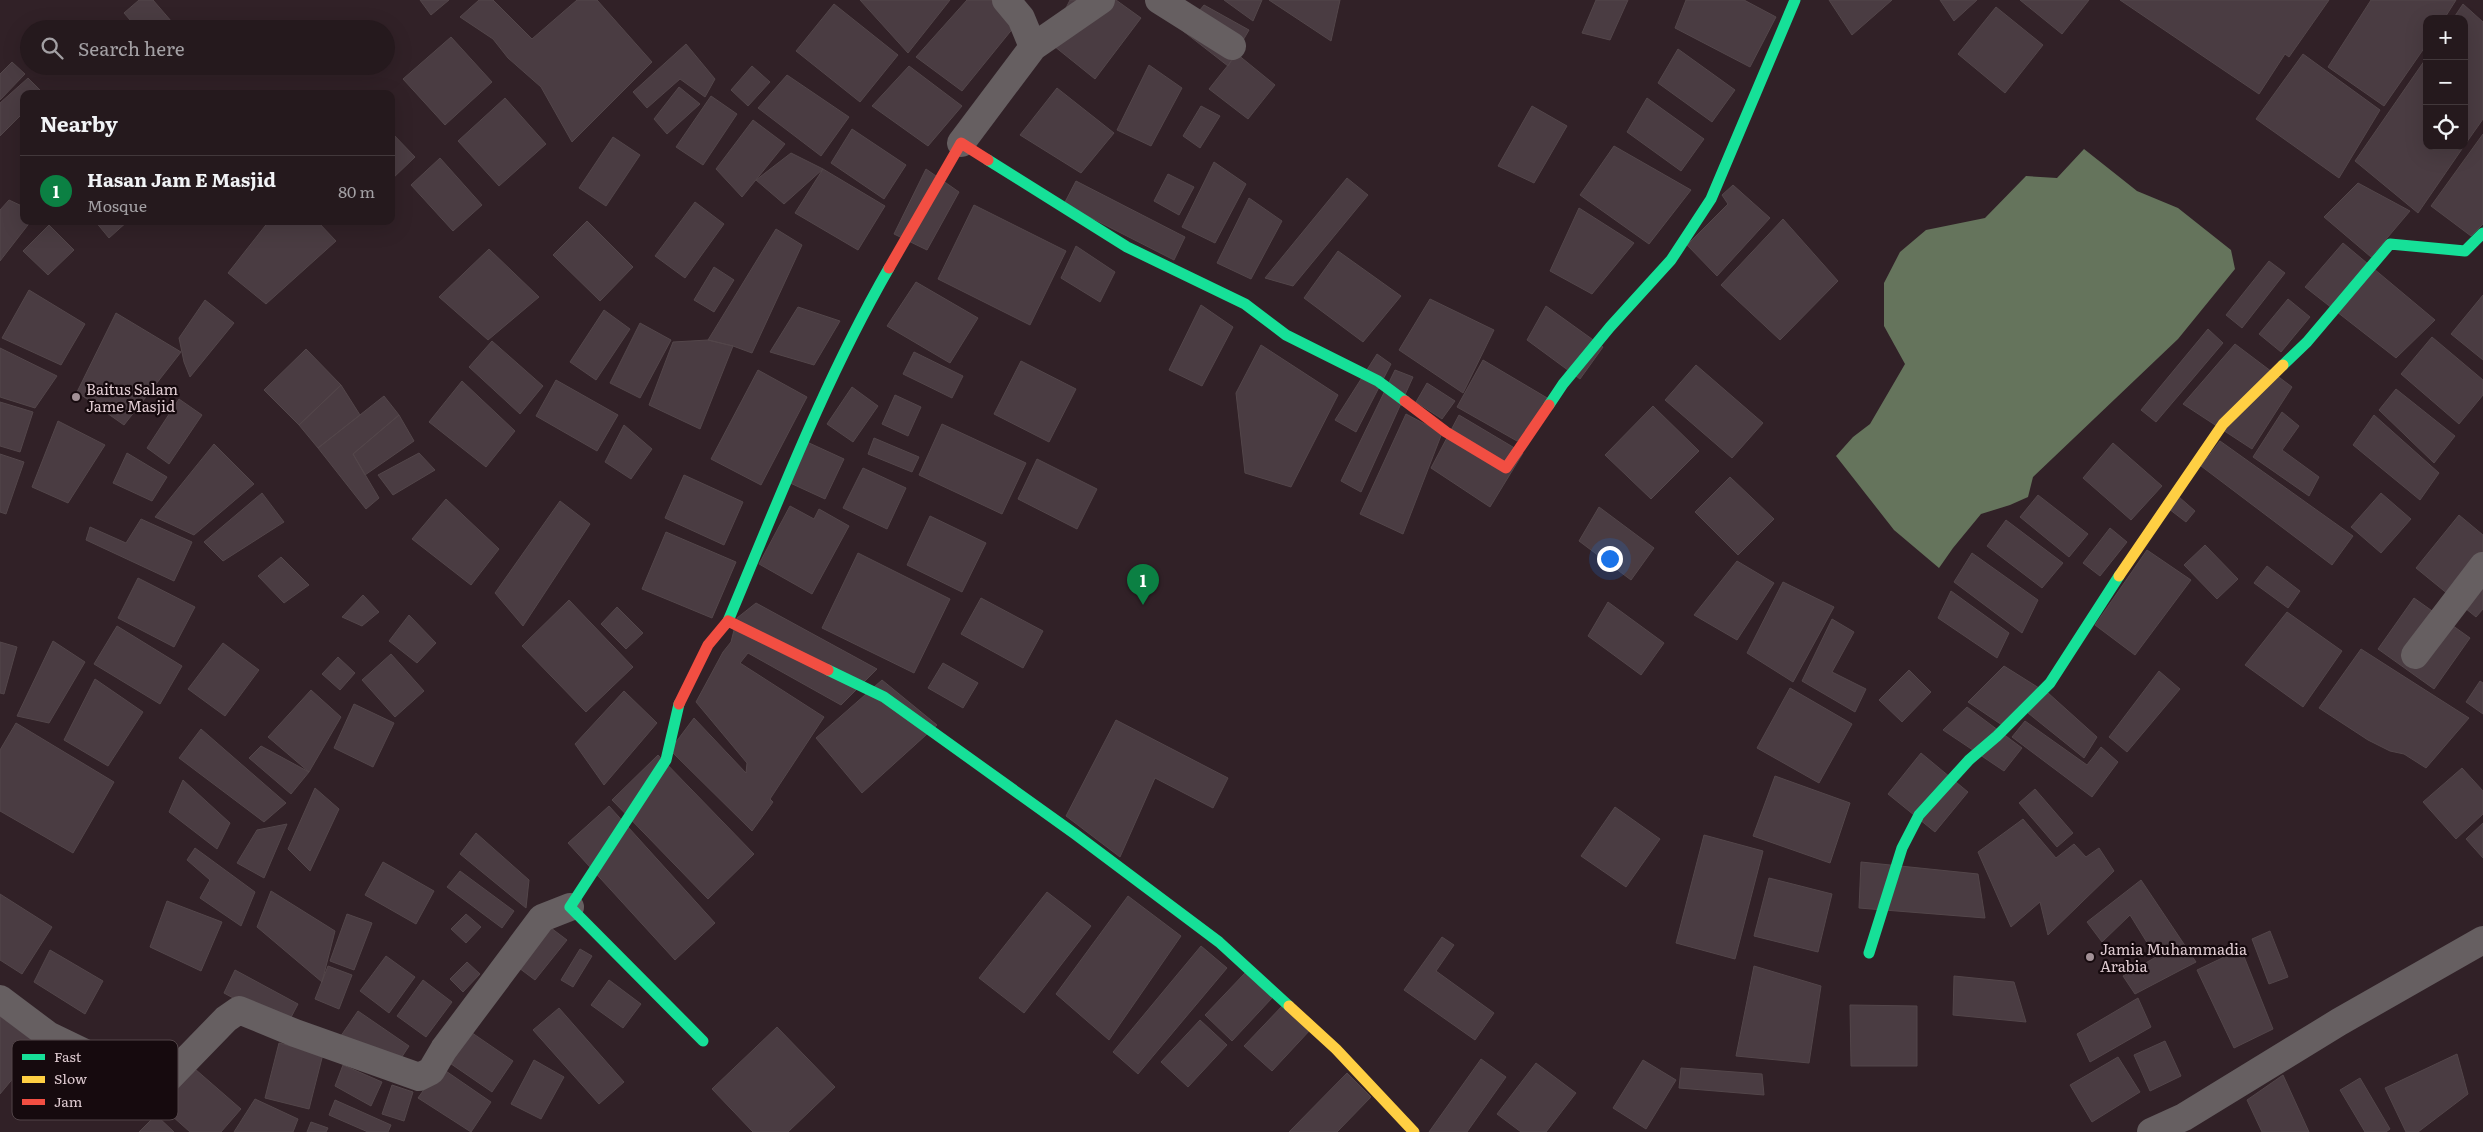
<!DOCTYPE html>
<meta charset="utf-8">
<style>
:root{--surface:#25191d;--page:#2d2226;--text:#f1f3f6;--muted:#a3a0a4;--line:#42383b;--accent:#0b8043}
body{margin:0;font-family:Literata,serif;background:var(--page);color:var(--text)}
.controls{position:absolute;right:15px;top:15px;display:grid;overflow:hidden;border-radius:10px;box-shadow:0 5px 20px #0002}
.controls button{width:45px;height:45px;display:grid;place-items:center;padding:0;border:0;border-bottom:1px solid var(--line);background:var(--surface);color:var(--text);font:25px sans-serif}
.you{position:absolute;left:1609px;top:558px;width:18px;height:18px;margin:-12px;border:4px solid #fff;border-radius:50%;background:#1a73e8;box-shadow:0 0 0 8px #1a73e833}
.badge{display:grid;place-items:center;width:32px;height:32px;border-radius:50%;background:var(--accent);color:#fff;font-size:16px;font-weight:700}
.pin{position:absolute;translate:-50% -41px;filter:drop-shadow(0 1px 2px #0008)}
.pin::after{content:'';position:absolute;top:26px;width:18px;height:15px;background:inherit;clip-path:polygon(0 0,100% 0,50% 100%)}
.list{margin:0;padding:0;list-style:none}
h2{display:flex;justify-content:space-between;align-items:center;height:65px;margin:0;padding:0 20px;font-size:21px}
h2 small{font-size:16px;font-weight:400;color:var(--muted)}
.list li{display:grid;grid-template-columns:32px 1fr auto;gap:15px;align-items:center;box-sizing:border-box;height:70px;padding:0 20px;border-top:1px solid var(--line)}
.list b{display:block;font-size:19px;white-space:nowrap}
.list p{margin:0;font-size:16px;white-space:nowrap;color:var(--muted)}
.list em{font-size:16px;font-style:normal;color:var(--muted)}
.icon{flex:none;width:28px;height:28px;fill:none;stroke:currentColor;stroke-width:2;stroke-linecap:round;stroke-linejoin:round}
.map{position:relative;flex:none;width:2483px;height:1132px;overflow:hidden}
.search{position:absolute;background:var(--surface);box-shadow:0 5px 20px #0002;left:20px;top:20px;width:375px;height:55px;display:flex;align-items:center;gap:12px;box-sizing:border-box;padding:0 18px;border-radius:28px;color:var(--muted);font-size:19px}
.panel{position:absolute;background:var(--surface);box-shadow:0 5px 20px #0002;left:20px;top:90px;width:375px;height:135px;border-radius:10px}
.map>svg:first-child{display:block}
.water{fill:#65745c}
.building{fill:#4a3c42;stroke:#53464a}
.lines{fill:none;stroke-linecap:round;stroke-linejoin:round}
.street{stroke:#665f61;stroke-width:28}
.fast{stroke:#16e098;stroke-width:11}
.slow{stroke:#ffcf43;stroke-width:11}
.jam{stroke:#f24e42;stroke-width:11}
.poi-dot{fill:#a29096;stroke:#160a0e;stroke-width:2}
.labels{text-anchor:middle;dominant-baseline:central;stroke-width:4.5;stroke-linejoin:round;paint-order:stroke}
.poi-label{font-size:15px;fill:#dfcbd1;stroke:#160a0e;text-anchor:start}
.key{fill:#160a0e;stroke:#524448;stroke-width:1}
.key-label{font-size:14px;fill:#dfcbd1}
</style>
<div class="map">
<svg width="2483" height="1132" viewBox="0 0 2483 1132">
<rect width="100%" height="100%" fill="#312127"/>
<path class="water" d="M2084 149 2137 191 2178 208 2231 250 2235 269 2178 339 2033 477 2028 497 2010 505 1981 514 1953 548 1939 568 1894 530 1836 456 1853 437 1870 424 1905 364 1884 326V283L1900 252 1926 230 1985 218 2026 176 2057 178Z"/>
<path class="building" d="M139 0H153L178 29H138L124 13Z
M420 0H449L431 15Z
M479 0H493L532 39 577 0H597L652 62 572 142 541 87 508 58 493 39 460 17Z
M860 0H950L908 53Z
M967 0H991L1014 27 962 91 916 57Z
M1070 0H1116L1141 18 1095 79 1049 42Z
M1224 0H1262L1253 21Z
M1269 0H1340L1331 41Z
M1596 0H1628L1610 40 1582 33Z
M1686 0H1744L1776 17 1750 67 1675 28Z
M1829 0H1892L1852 35Z
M1940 0H1977L1954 21Z
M2020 0H2089L2062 34Z
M2120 0H2329L2289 57 2285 54 2259 94Z
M2371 0H2456L2444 19H2427V44L2384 106 2328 67Z
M834 4 898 55 860 102 796 51Z
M2463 4 2483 22V119L2464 146V19H2453Z
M1204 5 1249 30 1228 66 1183 31Z
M1996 7 2043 45 2005 93 1958 54Z
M451 37 492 82 445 125 403 79Z
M686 44 715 79 705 97 680 79 647 108 633 92Z
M1678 49 1735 90 1712 122 1658 83Z
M1237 54 1275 85 1248 119 1209 89Z
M2303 54 2380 110 2339 178 2256 119Z
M2427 57V146H2464L2418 213 2355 161Z
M12 62 25 74 0 100V74Z
M1149 65 1182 88 1151 146 1117 130Z
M170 66H183L175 72Z
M752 66 770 82 748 106 731 90Z
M909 66 962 106 928 146 872 106Z
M787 75 849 117 821 156 758 108Z
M28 78 42 92 24 94V112L0 136V103Z
M679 87 700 104 667 134 654 119Z
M1057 88 1114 133 1081 173 1020 135Z
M711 96 737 114 703 165 676 147Z
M505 98 546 144 499 186 458 141Z
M1647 98 1704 139 1681 171 1627 132Z
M1201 106 1220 116 1200 148 1183 136Z
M1532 106 1567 126 1534 183 1498 166Z
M753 120 785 144 742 197 716 169Z
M852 129 906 165 884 199 831 163Z
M391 132 415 157 391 180Z
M2483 134V224L2471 236 2431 206Z
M613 137 640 155 606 206 579 188Z
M1614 146 1691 190 1649 244 1580 195Z
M791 153 823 169 784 204 756 180Z
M440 158 482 205 453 231 411 185Z
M1214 162 1246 184 1215 243 1182 227Z
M823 169 885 206 858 250 795 213Z
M926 169 959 192 927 250 894 234Z
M1168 174 1194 187 1179 215 1154 201Z
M1347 178 1368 195 1293 286 1265 278Z
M1076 181 1185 237 1174 260 1064 204Z
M2358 183 2410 211 2371 257 2324 217Z
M1733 185 1770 218 1717 276 1687 245 1728 204 1722 195Z
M1249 198 1282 221 1251 279 1217 263Z
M9 200 24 207V221H31L0 261V210Z
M695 202 724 224 685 278 655 256Z
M974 205 1066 251 1030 325 938 279Z
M1579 208 1634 243 1592 294 1550 271Z
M1783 219 1838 281 1780 340 1721 285Z
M95 221H128L109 238Z
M269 221H317L336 241 266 304 228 273Z
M587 221 633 267 600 301 553 255Z
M49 225 74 250 48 275 23 251Z
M776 229 802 245 752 353 733 346 708 340Z
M2343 243 2435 320 2396 358 2305 287Z
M1076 246 1115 272 1100 302 1061 278Z
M489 249 539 297 488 340 439 297Z
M1338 251 1401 296 1363 342 1304 298Z
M2269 261 2285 273 2242 328 2226 315Z
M714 267 734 280 714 312 694 300Z
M916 282 978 318 950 363 887 326Z
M29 290 85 324 61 365 2 338Z
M2483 295V360L2451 334Z
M1430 299 1494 330 1463 393 1399 350Z
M2288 299 2310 317 2281 352 2259 334Z
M205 300 234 323 190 377 184 362 179 338Z
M1201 305 1233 327 1202 386 1169 370Z
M1546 306 1603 347 1580 379 1527 340Z
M798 307 840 321 814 365 770 352Z
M604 310 630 329 596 380 570 362Z
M116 313 181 352 124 425 77 392Z
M640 323 671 340 640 398 610 383Z
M2208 329 2223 343 2156 422 2141 410Z
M2432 337 2483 380V395L2459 424 2401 374Z
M708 340 733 346 700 429 649 405 673 342Z
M492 341 543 386 520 414 469 367Z
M2235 344 2292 387 2252 449 2183 404Z
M1261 345 1338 395 1291 487 1245 473 1236 393Z
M0 348 57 376 35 408 0 397Z
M306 349 341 385 299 425 264 390Z
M914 352 963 376 952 398 903 374Z
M1377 354 1391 364 1356 432 1335 420Z
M1483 360 1554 402 1517 441 1457 407Z
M1021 361 1076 389 1049 442 994 414Z
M1696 365 1763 423 1732 458 1665 400Z
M758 370 807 397 761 485 711 459Z
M1395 370 1413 377 1361 492 1341 481Z
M556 380 618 415 597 451 536 416Z
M462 381 515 431 486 467 429 422Z
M1427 383 1455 401 1442 419 1416 402Z
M341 385 360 415 318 448 299 425Z
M852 387 878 406 853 442 827 424Z
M2396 389 2455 436 2434 463 2379 410Z
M895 395 921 407 908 436 882 424Z
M384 396 399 415 353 454 379 498 366 509 318 448Z
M179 399 202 415 169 464 147 448Z
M0 402 33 412 20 452 0 446Z
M1653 406 1699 451 1651 499 1605 455Z
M2282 412 2299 426 2282 450 2319 477 2309 496 2253 457Z
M1406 414 1442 433 1403 534 1360 514Z
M399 415 414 441 365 475 353 454Z
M1459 415 1523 453 1490 507 1431 468Z
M2374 415 2439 473 2420 500 2353 445Z
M58 421 105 445 68 503 32 487Z
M942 424 1026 463 1002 514 919 475Z
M624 425 652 449 631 479 605 462Z
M874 438 919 457 912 472 868 454Z
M2220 441 2353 536 2332 565 2201 466Z
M807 442 844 459 825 499 788 482Z
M2113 443 2162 486 2131 520 2083 478Z
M214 444 254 484 194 535 155 517Z
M127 453 167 477 152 501 113 483Z
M419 453 435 470 393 495 378 475Z
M0 454 24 462 6 514 0 512Z
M1037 459 1097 489 1077 529 1018 499Z
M863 468 906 488 887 529 843 508Z
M684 475 743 502 724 545 665 518Z
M1730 477 1774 519 1738 555 1695 512Z
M262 493 284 522 223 561 204 542Z
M2381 493 2411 519 2381 553 2351 527Z
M2038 495 2088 534 2069 557 2020 517Z
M2179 497 2195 511 2186 522 2169 509Z
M446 499 499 549 471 585 412 539Z
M560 501 590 524 523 626 495 593Z
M790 506 814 519 819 509 849 526 812 594 759 564Z
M1599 507 1654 548 1631 580 1579 541Z
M2459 515 2483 535V609L2476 617 2416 568Z
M930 516 986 543 962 592 907 565Z
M141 519 192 542 174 581 86 540 90 527 126 543Z
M2006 520 2063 563 2042 588 1987 546Z
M2110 528 2127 542 2100 576 2083 563Z
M666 532 736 562 712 618 642 589Z
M2205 545 2238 579 2217 599 2184 565Z
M2147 550 2191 580 2135 655 2095 625Z
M858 553 950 599 914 673 822 628Z
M1972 553 2038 600 2022 633 1954 582Z
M281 557 309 585 284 603 258 576Z
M1737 561 1774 583 1737 640 1694 615Z
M2267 566 2300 591 2288 608 2254 583Z
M138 578 195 607 174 647 118 618Z
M1783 582 1834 607 1793 682 1747 653Z
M1951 591 2009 633 1997 658 1938 618Z
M363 595 379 612 362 626 342 617Z
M981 598 1043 631 1023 668 961 634Z
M2414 598 2470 638 2434 689 2378 649Z
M569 600 633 667 586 712 522 646Z
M1608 602 1664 643 1641 675 1588 636Z
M756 603 877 669 841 705 748 653 740 663 824 717 770 799 773 802 752 831 670 750 694 718 746 773 747 763 696 702 723 652 731 642 737 618Z
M617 607 643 633 626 649 601 624Z
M2287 612 2342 651 2303 707 2245 665Z
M409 615 436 643 417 663 389 641Z
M1832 619 1854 632 1832 672 1866 689 1855 712 1802 681Z
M117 626 182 666 160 704 94 664Z
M53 641 85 662 49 723 17 716Z
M0 642 17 647 4 694 0 693Z
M223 643 259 670 225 716 188 689Z
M2361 649 2469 718 2426 768 2404 754 2390 751 2368 740 2319 708Z
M391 654 424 691 395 717 362 680Z
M338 657 355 673 340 690 322 674Z
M943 663 978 683 963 708 928 688Z
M2004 666 2039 688 2002 725 1968 702Z
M1909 670 1931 692 1902 722 1879 700Z
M2159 671 2180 689 2127 752 2109 737Z
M95 679 143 712 108 766 64 740Z
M882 680 937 725 862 793 816 738Z
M2480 681 2483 683V714L2466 702Z
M1790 688 1852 724 1819 783 1757 748Z
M311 690 341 717 309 772 268 737Z
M624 691 657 723 604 785 575 744Z
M2047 692 2097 737 2084 758 2028 713Z
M354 704 394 723 373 767 334 748Z
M1967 707 2022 748 2004 771 1943 730Z
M1116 720 1228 778 1213 808 1155 778 1120 857 1066 816Z
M2025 721 2087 765 2101 747 2118 762 2092 797 2012 737Z
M16 723 114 782 73 853 0 811V750Z
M201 729 286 803 264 822 179 758Z
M261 746 309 772 291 794 249 758Z
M1921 753 1968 792 1935 832 1888 794Z
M658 755 754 854 708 899 612 800Z
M2462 768 2483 791V814L2456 839 2423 802Z
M1775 776 1850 803 1830 863 1753 836Z
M183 780 230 823 217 849 169 812Z
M315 788 339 809 310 871 288 849Z
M2035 789 2073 833 2057 847 2019 803Z
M609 806 715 923 675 960 568 843Z
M1615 807 1660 839 1626 887 1581 856Z
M2023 819 2056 858 2074 844 2086 857 2099 848 2114 871 2048 935 2040 902 2011 927 1978 852Z
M2483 823V858L2466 839Z
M287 824 264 878 237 863 257 830Z
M476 833 529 880 526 908 460 854Z
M1704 835 1763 851 1735 959 1676 943Z
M195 848 255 892 241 926 200 898 210 880 187 860Z
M383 862 434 891 416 924 365 895Z
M1861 862 1978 874 1985 918 1859 908Z
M460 871 514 911 502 928 447 887Z
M1769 878 1832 894 1818 952 1754 936Z
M2141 880 2196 962 2135 994 2123 976 2156 957 2130 915 2102 942 2087 922Z
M271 891 335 931 322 982 257 927Z
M1047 892 1091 926 1024 1013 979 978Z
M0 894 52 927 22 974 0 960Z
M1128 896 1181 936 1109 1040 1056 994Z
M167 901 222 922 201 971 150 947Z
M347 914 372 923 354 970 330 961Z
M466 914 481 927 466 943 451 929Z
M535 916 567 940 535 980 503 956Z
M2270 931 2288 977 2269 984 2252 939Z
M1442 937 1454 945 1436 971 1494 1013 1475 1040 1404 990Z
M1201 946 1227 968 1138 1074 1113 1052Z
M580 949 592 956 573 987 561 980Z
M2241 949 2273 1029 2234 1048 2197 970Z
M50 950 103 981 85 1014 34 982Z
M386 956 415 977 389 1013 360 991Z
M467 962 480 974 463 992 450 979Z
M328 966 352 975 339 1009 315 999Z
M1754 966 1821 986 1809 1063 1736 1056Z
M235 970 298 1004 286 1027 224 993Z
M1245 973 1272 998 1232 1041 1205 1015Z
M1954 976 2014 982 2026 1022 1953 1015Z
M423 980 452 1002 426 1037 397 1016Z
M609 980 641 1004 623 1028 591 1005Z
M2138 998 2151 1027 2090 1062 2077 1034Z
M0 1004 44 1041 0 1094Z
M1284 1004 1311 1029 1272 1071 1244 1046Z
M1850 1005 1917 1006V1066H1851Z
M559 1008 624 1082 599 1104 533 1030Z
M358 1011 409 1046 388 1078 336 1043Z
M1200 1020 1227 1045 1188 1087 1161 1062Z
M462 1026 513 1061 492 1092 441 1057Z
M777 1027 835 1087 788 1132H753L712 1089Z
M2165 1041 2181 1076 2150 1091 2134 1055Z
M279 1043 323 1054 309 1109 265 1098Z
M2457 1054 2468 1094 2418 1132H2406L2385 1088Z
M2118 1057 2140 1092 2092 1122 2070 1085Z
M1481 1059 1506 1077 1467 1132H1429Z
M534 1060 564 1077 541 1119 511 1104Z
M1643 1060 1676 1080 1646 1129 1613 1108Z
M1536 1063 1576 1093 1546 1132H1521L1497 1114Z
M343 1065 382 1082 371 1106 335 1086Z
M440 1067 491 1102 471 1132 418 1098Z
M1681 1068 1762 1074 1764 1095 1679 1088Z
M195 1069 241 1109 221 1132H190L162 1107Z
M1347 1073 1371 1097 1337 1132H1289Z
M2283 1075 2309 1132H2262L2247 1100Z
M2360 1078 2390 1129 2386 1132H2365L2340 1090Z
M392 1085 413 1092 404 1121 382 1114Z
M255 1099 298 1119 293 1132H234Z
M335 1100 391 1125 388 1132H368L329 1115Z
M156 1115 174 1132H139Z
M311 1122 328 1128 326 1132H307Z"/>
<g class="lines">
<path class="street" d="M1006 0 1021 18 1033 47
M1159 0 1232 46
M961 143 1033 47 1101 0
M2415 655 2483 566
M0 999 48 1035 104 1062
M156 1091 226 1019 239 1010 295 1033 419 1077 431 1071 444 1049 542 918 570 907
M2151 1132 2184 1117 2339 1022 2483 940"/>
<path class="fast" d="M988 160 1127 247 1245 304 1286 335 1378 381 1405 401
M2283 365 2307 342 2390 244 2465 251 2483 233
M1549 405 1563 384 1610 327 1671 260 1711 199 1795 0
M728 621C778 502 824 381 889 268
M828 670 884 697 1075 834 1219 942 1289 1006
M679 704 666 760 570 907 703 1041
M1869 953 1902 848 1919 815 1969 760 1997 736 2050 683 2119 576"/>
<path class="slow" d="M2119 576 2223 424 2283 365
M1289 1006 1336 1049 1414 1132"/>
<path class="jam" d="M889 268 961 143 988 160
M1405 401 1446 432 1506 468 1549 405
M679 704 708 645 728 621 828 670"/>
</g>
<g class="poi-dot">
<circle cx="76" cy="397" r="5"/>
<circle cx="2090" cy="957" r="5"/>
</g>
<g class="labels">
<g class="poi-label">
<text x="86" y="388">Baitus Salam<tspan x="86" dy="17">Jame Masjid</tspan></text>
<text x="2100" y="948">Jamia Muhammadia<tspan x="2100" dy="17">Arabia</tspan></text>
</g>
</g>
<rect x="12" y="1040" width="166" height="80" rx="8" class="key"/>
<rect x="22" y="1054" width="23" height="6" fill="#16e098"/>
<rect x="22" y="1076" width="23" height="7" fill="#ffcf43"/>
<rect x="22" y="1099" width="23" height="6" fill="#f24e42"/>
<g class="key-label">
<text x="54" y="1062">Fast</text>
<text x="54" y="1084">Slow</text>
<text x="54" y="1107">Jam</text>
</g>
</svg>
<div class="controls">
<button>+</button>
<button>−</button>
<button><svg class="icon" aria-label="locate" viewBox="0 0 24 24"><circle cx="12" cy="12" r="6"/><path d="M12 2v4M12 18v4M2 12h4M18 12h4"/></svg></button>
</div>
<div class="you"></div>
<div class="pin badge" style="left:1143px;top:605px">1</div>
<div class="search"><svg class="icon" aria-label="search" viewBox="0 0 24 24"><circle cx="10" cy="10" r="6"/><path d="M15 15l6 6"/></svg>Search here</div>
<section class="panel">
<h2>Nearby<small></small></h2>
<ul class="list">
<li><span class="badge">1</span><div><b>Hasan Jam E Masjid</b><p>Mosque</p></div><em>80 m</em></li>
</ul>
</section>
</div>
